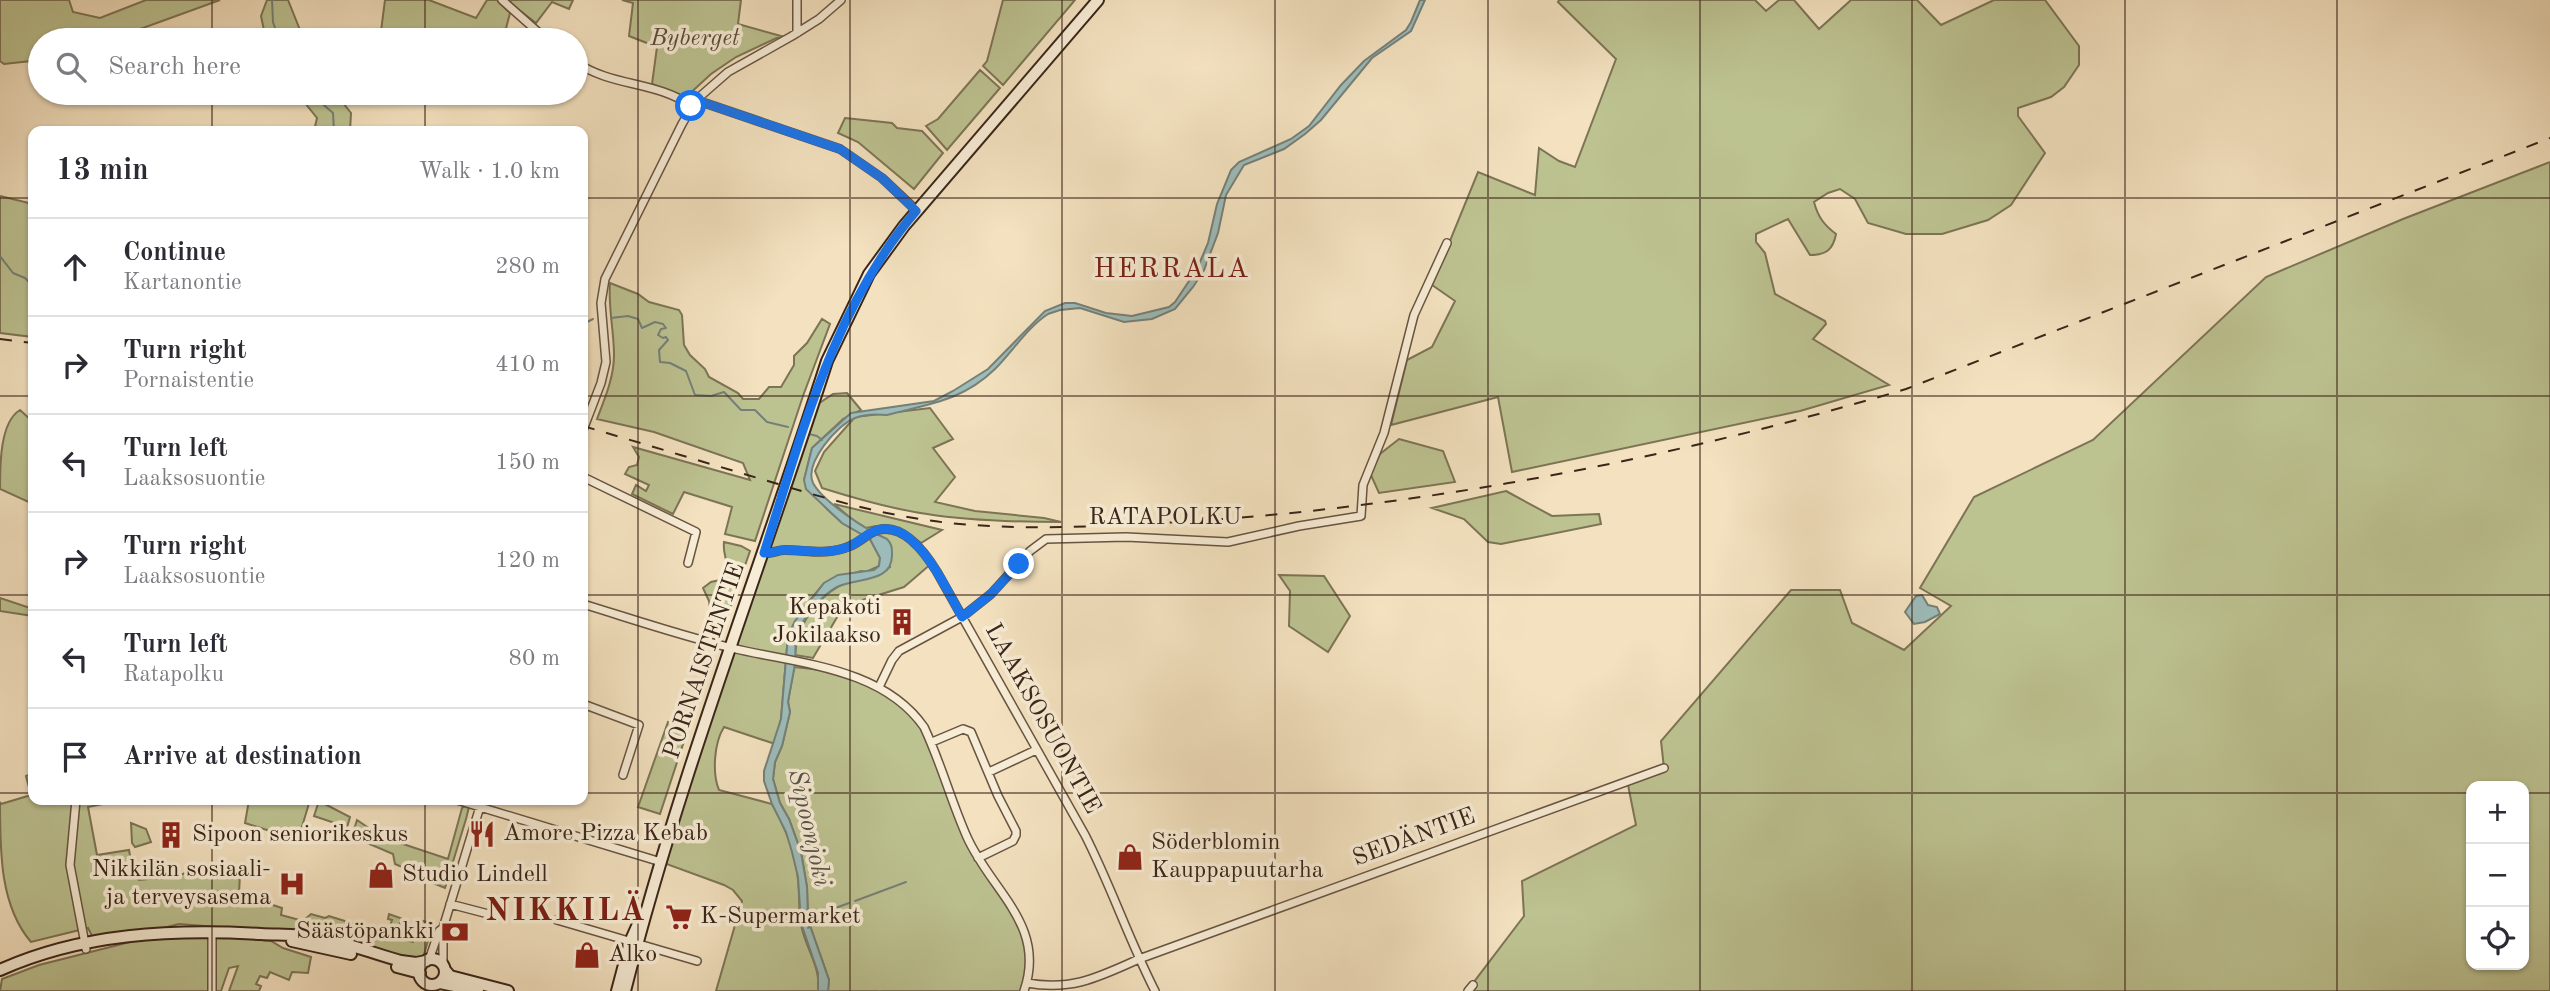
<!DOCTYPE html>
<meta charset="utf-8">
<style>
:root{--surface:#fff;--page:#f7f7f7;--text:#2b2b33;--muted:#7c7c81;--line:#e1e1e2}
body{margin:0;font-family:"Old Standard TT",serif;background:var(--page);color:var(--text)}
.controls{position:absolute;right:21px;bottom:21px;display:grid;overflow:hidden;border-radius:14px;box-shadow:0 2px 5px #0004}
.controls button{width:63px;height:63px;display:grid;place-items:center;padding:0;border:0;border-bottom:2px solid var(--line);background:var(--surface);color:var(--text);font:35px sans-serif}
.stop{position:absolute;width:21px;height:21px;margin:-16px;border:5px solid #1a73e8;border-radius:50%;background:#fff}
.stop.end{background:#1a73e8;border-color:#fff;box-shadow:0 2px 7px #0008}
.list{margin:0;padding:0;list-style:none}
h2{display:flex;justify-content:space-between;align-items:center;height:91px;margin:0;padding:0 28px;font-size:30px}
h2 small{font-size:23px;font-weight:400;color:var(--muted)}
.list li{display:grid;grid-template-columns:46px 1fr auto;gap:21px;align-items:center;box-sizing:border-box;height:98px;padding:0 28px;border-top:2px solid var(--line)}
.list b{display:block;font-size:26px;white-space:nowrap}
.list p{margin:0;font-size:23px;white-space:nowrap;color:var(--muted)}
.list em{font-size:23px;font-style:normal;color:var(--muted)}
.icon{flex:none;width:38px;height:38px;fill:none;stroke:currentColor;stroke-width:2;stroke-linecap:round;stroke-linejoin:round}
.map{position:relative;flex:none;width:2550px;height:991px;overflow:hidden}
.search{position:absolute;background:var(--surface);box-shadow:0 2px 5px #0004;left:28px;top:28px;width:560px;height:77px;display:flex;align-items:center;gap:18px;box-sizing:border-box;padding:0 24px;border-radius:38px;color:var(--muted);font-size:26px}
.panel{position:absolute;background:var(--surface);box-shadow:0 2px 5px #0004;left:28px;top:126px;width:560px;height:679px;border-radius:14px}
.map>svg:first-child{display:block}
.green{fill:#bdc291;stroke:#7c7455;stroke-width:2;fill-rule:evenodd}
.water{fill:#9dbcb9;stroke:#758079;stroke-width:2}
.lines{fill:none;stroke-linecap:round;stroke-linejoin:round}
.stream{stroke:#758079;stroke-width:2}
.street-casing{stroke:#685442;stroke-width:10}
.secondary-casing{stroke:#3a2519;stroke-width:14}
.street{stroke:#f7ecd5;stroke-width:7}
.secondary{stroke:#f7ecd5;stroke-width:10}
.rail{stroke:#3a2519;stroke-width:2;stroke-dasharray:12 12;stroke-linecap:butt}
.route{stroke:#1a73e8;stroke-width:9}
.grid{fill:none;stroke:#3a2519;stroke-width:2;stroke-opacity:0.55}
.labels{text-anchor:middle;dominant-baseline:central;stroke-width:7;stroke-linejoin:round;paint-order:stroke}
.park-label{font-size:24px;font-style:italic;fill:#5b4c37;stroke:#f7ecd5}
.street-label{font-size:24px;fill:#3a2519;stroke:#f7ecd5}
.poi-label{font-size:24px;fill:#3a2519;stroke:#f7ecd5;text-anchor:start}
.water-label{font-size:26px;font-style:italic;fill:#585249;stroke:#f7ecd5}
.quarter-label{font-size:28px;letter-spacing:2px;fill:#7a1f14;stroke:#f7ecd5}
.district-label{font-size:32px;font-weight:bold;letter-spacing:2px;fill:#7a1f14;stroke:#f7ecd5}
</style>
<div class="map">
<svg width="2550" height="991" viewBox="0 0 2550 991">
<rect width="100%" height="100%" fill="#f3e1bf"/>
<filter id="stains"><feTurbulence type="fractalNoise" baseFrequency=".00286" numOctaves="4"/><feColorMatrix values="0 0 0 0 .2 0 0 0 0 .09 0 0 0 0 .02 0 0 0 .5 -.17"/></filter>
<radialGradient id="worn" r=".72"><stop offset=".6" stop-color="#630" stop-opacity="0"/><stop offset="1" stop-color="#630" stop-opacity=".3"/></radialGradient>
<path class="green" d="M0 0H69L73 12 100 18 146 0H220L110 40H40V60L4 64 0 61Z
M267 0H288L304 40H266L261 16Z
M385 0H429L476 18 487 0H497L510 13 503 40H386L381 31Z
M511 0H573L569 9 552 2 536 23 510 3Z
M622 0H741L738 24 781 36 736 57 711 74 686 97 652 84 657 47 629 36 633 3Z
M1003 0H1075L1003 85 983 66 987 61Z
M1559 0H1755L1766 11 1779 0H1794L1819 29 1851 0H1917L1941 25 1994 0H2045L2079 46V65L2064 87 2051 97 2018 108V116L2045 153 2011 205 1988 220 1942 234H1906L1868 223 1855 199 1840 189 1828 193 1814 202C1818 217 1824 225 1836 234 1833 250 1826 255 1810 255L1788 219 1756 234V242L1765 253 1775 294 1825 321 1826 324 1813 339 1889 385 1800 411 1512 472 1498 397 1391 425 1407 360 1432 347 1455 301 1432 285 1478 172 1535 195 1539 148 1559 161 1575 167 1616 59 1558 2Z
M980 70 1000 88 947 150 926 126 938 119Z
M297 93H335L351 113 350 131H314L317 118Z
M845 118 892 123 897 128 922 131 943 153 914 189 858 142 838 133Z
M2550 162V991H1467L1524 916 1522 881 1636 825 1628 785 1664 768 1661 741 1791 590H1840L1852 623 1904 650 1951 606 1920 588 1974 497 2093 440 2266 277 2403 219ZM2471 786H2524V965H2471Z
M0 196 33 204V337L0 333Z
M610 283 638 294 649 302 679 310 682 315 684 345 690 355 705 369 709 377 738 393 743 399H759L769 387H781L794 365V356L807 343 822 319 830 324 803 396 755 541 725 534 732 507 684 492 673 514 632 494 636 485 646 491 649 485 625 474 629 467 637 465 639 457 633 447 750 480 743 463 654 432 597 419C605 398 614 377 614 355 614 331 608 307 610 283Z
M847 393 861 410 843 419 812 448 804 480 827 509 842 523 870 539 880 558 879 566 866 572 861 571 824 583 801 611 788 635 781 719 775 744 724 727C714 743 712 773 719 790L772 804C785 827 796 854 798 880 800 897 798 913 802 929 807 950 821 968 818 991H716L742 901 733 890 724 885 661 862 812 408 833 394Z
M930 408 953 439 933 448 955 477 935 502 975 511 1044 518 1061 522C1016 522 971 521 927 514 891 509 857 499 822 488L815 471 824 452 855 417Z
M20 410 31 420 33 435V504L0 489C0 464 0 422 20 410Z
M1399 439 1443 451 1455 482 1379 493 1370 473 1380 454Z
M1506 491 1552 516 1599 514 1601 524 1501 544 1488 542 1464 519 1432 508Z
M834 504 942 530 921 543C901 529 891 521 866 528L854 521Z
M881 529 903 535 932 563 904 587 853 603 839 614 813 658 795 655C798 621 821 590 854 580 873 575 872 581 890 567L875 534Z
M724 542 741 546 750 551 723 629H713L709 601 703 588 711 582 720 580C733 561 722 559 724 542Z
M1279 575 1324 576 1350 616 1328 652 1289 626 1290 591Z
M0 598 33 609V616L0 611Z
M794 667 831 671 879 687 924 727 966 835 1004 894 1028 943 1024 991H828L829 980 808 920 807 887 801 852 789 819 780 803 773 779 775 762 782 746 790 712 788 702Z
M668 722 688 729 660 814 638 807Z
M33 773V800H108V803L88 807 97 855 129 850 133 873 139 880 179 876 203 864 219 865 240 874 239 894 282 908 281 915 303 921 311 914 325 918 329 916 387 934 392 920 388 919 389 914 406 920 405 923H400L396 937 413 942 420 920 433 924 422 961 230 928 179 924 159 929 92 936 88 928 31 942C0 906 0 852 0 802L1 804 31 795 26 776Z
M249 800H310L298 840 245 823Z
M319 801 350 817 346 831 341 825 314 816Z
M465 806 469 807 466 819 445 888 415 876 416 873 395 864 393 854 365 842 351 839 357 820 382 837 448 859 462 808Z
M131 823 146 829 151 842 135 847 132 843Z
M230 937 271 941 283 948 311 957 308 973 292 972 289 980 270 972 267 978 260 976 256 984 261 986 259 991H229L238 966 229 968 221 991H0L2 979 39 965 134 941 149 938Z"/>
<path class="water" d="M1420 0H1425L1411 31 1372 58 1321 120 1305 134 1284 149 1244 165 1226 195 1218 233 1204 270 1193 287 1175 309 1152 319 1124 322 1080 308 1060 310 1048 314C1028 327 1012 352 995 369 962 401 929 404 887 415 877 414 864 414 855 418 837 425 804 463 813 483 823 502 868 531 887 539 892 544 892 548 892 554 893 584 856 577 837 587 824 594 807 613 800 627 794 638 796 652 795 664 793 677 790 689 788 702L790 712 782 746 775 762 773 779 780 803 789 819 801 852 807 887 808 920 829 980 828 991H818V973L801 923 798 877 792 852 786 832 772 804 764 781V771L781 719 788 635 795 621 824 583 838 575 874 570 879 566 880 558 870 539 842 523 806 489 804 480 812 448 851 413 934 401 953 391 988 369 1045 311 1065 303H1075L1106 313 1132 316 1169 307 1175 302 1197 269 1208 243 1217 204 1231 170 1239 162 1291 139 1309 126 1341 85 1364 61 1406 30 1411 22Z
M1922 595 1928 605 1937 607 1940 614 1925 622 1914 624 1905 612 1916 596Z"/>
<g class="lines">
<path class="stream" d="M272 0 273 22 279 40
M310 93 333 113 334 131
M0 256 13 273 25 278 33 286
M611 318 628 316 638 319 642 328 655 322 663 324 666 328 661 329 658 335 663 338 666 337 668 340 659 350 660 362 670 363 686 371 695 395 711 396 724 392 741 410H755L767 422 788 427
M583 324 593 319
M809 434 817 436 822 440
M855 901 906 882
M808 928 833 909 849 903
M879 991H880"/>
<defs>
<path id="street" d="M502 0 547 40
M797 33V0
M576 62C611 87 657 81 691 106
M696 100 840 149 882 178 916 210
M583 430 601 383 606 362 601 303 605 279 682 124 696 100 728 72 792 36 819 19 841 0
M583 477 696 532 688 563
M764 553C772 554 777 550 785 550 808 550 827 556 850 546 860 542 868 533 878 530 904 523 926 554 937 572L1085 835C1111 886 1129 940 1155 991
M583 604C632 619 682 636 732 648 798 664 882 667 924 727 941 763 951 801 967 837 991 891 1047 925 1024 991
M879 687 892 660 899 651 962 617 991 594 1030 551 1046 539 1126 537 1228 542 1299 526 1361 516 1363 485 1384 433 1414 315 1447 243
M583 704 639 725 623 775
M932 742 963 729 971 732 998 796 1016 831V835L1013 841 978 858
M989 772 1036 750
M76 800 70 865 86 949
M457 800 661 862
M450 904 496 916
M557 920 697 961
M443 928V966
M429 960 439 931 443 928 482 800
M1027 983C1072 991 1099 977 1139 959L1664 768
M212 991V932
M1468 991 1473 985"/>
<path id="secondary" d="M292 941 351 954
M419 972a13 13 0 1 1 26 0a13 13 0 1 1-26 0Z
M397 967 420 973
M0 970C82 933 173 929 261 934 281 935 300 934 319 938 346 942 374 954 401 961L416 963 426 961
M445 970 450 976 508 991
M440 983 478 991
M617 991 630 942 642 915
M625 991C679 777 760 570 827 361L869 274 904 226 1098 0"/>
</defs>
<use href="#street" class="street-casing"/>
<use href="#secondary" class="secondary-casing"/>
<use href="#street" class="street"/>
<use href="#secondary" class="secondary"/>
<path class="rail" d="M0 339 33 343
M583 426C648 445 713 465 778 484 834 501 891 517 950 523 1027 531 1104 526 1180 522 1425 507 1672 459 1906 389L2550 138"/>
</g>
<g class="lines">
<path class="route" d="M691 106 696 100 840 149 882 178 916 211C833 308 802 434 764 553 772 554 777 550 784 550 807 550 826 555 848 547 860 542 870 530 882 529 919 525 947 591 962 617L991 594 1019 564"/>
</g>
<path class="grid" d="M212 0V40M425 0V40M638 0V991M850 0V991M1062 0V991M1275 0V991M1488 0V991M1700 0V991M1912 0V991M2125 0V991M2337 0V991M212 93V131M425 93V131M0 198H33M583 198H2550M0 396H33M583 396H2550M0 595H33M583 595H2550M0 793H33M583 793H2471M2524 793H2550M212 800V991M425 800V991"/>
<defs>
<symbol id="building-bare" viewBox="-9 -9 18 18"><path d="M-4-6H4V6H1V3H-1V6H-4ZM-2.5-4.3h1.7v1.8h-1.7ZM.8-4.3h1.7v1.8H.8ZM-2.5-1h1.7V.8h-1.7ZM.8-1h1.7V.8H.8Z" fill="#8f2418" stroke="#f7ecd5" stroke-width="2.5" paint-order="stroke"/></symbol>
<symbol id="restaurant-bare" viewBox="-9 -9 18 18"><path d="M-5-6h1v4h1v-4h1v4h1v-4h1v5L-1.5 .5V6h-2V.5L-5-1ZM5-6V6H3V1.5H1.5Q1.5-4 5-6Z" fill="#8f2418" stroke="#f7ecd5" stroke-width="2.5" paint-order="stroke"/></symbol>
<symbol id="shop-bare" viewBox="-9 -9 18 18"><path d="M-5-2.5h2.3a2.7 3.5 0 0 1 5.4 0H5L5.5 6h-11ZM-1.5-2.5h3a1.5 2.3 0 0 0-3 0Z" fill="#8f2418" stroke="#f7ecd5" stroke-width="2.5" paint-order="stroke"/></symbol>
<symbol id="hospital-bare" viewBox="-9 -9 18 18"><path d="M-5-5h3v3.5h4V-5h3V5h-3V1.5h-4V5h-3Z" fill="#8f2418" stroke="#f7ecd5" stroke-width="2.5" paint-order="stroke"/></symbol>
<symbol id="supermarket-bare" viewBox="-9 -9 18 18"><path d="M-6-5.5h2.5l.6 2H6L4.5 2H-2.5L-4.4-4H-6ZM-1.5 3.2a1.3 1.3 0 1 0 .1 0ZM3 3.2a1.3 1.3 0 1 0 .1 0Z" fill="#8f2418" stroke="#f7ecd5" stroke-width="2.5" paint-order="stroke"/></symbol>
<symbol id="bank-bare" viewBox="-9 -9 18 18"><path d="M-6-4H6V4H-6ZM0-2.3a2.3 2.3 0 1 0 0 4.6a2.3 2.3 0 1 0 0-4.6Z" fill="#8f2418" stroke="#f7ecd5" stroke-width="2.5" paint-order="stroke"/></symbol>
</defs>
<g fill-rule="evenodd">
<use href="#building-bare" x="883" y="603" width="38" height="38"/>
<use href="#restaurant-bare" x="463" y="815" width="38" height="38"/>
<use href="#building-bare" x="152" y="816" width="38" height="38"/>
<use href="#shop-bare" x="1111" y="838" width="38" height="38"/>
<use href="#shop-bare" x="362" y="856" width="38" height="38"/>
<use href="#hospital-bare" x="273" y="865" width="38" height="38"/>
<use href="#supermarket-bare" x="660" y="898" width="38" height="38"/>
<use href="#bank-bare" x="436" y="913" width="38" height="38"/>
<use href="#shop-bare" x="568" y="936" width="38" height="38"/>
</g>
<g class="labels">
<g class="park-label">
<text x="695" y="39">Byberget</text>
</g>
<g class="street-label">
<text x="1165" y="518">RATAPOLKU</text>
<text transform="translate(705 661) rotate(-71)">PORNAISTENTIE</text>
<text transform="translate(1042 719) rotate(61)">LAAKSOSUONTIE</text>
<text transform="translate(1414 838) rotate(-20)">SEDÄNTIE</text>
</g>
<g class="poi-label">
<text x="881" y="608" text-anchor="end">Kepakoti<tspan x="881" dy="28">Jokilaakso</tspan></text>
<text x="503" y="834">Amore Pizza Kebab</text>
<text x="192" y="835">Sipoon seniorikeskus</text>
<text x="1151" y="843">Söderblomin<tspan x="1151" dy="28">Kauppapuutarha</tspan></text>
<text x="271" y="870" text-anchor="end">Nikkilän sosiaali-<tspan x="271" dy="28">ja terveysasema</tspan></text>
<text x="402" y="875">Studio Lindell</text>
<text x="700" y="917">K-Supermarket</text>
<text x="434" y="932" text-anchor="end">Säästöpankki</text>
<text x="608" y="955">Alko</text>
</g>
<g class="water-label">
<text transform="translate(809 828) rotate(77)">Sipoonjoki</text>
</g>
<g class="quarter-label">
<text x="1172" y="270">HERRALA</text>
</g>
<g class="district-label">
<text x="566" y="912">NIKKILÄ</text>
</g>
</g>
<rect width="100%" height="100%" filter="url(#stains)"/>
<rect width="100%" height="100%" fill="url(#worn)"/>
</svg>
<div class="controls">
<button>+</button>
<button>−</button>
<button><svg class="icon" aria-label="locate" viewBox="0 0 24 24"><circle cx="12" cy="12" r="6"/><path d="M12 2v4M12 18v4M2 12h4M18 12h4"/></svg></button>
</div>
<div class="stop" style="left:691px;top:106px"></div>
<div class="stop end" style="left:1019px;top:564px"></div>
<div class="search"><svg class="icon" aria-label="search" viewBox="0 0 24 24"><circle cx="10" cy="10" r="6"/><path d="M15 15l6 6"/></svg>Search here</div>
<section class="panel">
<h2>13 min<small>Walk · 1.0 km</small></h2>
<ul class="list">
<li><svg class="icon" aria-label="ahead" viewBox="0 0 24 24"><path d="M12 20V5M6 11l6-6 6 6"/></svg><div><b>Continue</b><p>Kartanontie</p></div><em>280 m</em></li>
<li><svg class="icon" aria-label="right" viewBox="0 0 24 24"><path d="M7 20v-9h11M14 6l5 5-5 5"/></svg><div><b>Turn right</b><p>Pornaistentie</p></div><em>410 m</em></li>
<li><svg class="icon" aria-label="left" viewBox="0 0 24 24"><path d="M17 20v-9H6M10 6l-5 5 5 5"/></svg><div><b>Turn left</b><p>Laaksosuontie</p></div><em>150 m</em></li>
<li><svg class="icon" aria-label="right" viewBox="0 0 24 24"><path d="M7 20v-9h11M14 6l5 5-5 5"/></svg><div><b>Turn right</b><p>Laaksosuontie</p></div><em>120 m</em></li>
<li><svg class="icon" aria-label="left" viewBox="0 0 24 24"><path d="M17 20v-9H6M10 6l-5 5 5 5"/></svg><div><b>Turn left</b><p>Ratapolku</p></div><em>80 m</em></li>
<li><svg class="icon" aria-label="arrive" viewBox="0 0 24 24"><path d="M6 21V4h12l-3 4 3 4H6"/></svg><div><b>Arrive at destination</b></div></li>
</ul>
</section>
</div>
